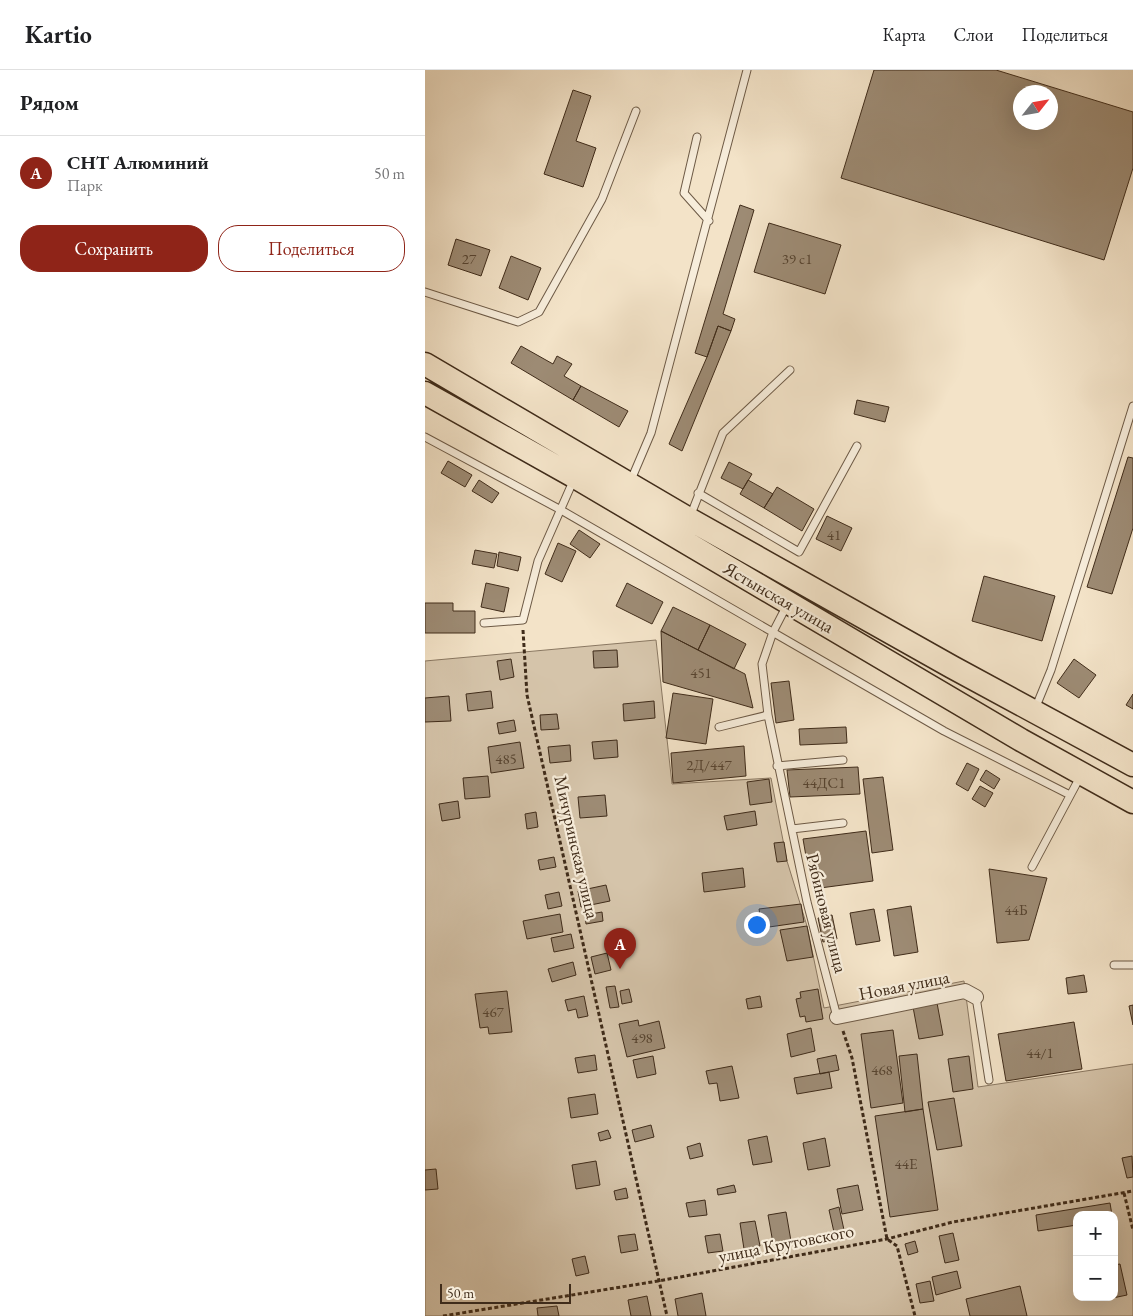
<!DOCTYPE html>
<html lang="ru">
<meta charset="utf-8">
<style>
:root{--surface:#fff;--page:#f6f6f6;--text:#202124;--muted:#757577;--line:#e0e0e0;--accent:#8f2418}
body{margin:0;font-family:"EB Garamond",serif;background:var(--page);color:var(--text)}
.controls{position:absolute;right:15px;bottom:15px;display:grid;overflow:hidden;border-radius:10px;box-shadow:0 5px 20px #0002}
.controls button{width:45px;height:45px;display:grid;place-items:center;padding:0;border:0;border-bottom:1px solid var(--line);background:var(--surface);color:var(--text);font:25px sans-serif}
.compass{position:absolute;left:588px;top:15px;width:45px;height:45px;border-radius:50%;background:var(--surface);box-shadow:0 5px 20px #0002;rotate:59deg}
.scale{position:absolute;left:15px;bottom:12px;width:131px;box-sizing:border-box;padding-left:5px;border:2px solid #402c1a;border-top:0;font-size:14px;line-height:18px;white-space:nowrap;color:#402c1a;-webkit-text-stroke:4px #f7eddb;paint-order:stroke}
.you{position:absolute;left:331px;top:854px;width:18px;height:18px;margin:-12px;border:4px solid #fff;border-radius:50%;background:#1a73e8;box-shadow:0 0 0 8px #1a73e833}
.badge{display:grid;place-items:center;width:32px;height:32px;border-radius:50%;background:var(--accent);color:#fff;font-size:16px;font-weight:700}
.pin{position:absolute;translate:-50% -41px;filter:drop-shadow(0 1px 2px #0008)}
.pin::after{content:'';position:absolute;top:26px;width:18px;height:15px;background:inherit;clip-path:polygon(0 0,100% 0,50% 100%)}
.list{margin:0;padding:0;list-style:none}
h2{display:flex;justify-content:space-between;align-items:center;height:65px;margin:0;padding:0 20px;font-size:21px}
h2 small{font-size:16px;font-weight:400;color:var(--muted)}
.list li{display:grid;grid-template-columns:32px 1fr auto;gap:15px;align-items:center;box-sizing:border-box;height:75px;padding:0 20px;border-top:1px solid var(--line)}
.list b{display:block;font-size:19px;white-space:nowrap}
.list p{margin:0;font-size:16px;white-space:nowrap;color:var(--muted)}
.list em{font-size:16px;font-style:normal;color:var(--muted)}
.actions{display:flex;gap:10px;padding:15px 20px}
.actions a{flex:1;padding:11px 0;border:1px solid var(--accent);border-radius:20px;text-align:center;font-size:18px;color:var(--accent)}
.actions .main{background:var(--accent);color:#fff}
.map{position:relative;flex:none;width:708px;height:1246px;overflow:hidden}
header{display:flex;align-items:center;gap:30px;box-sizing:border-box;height:70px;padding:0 25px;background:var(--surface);border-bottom:1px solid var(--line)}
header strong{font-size:24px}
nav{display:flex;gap:28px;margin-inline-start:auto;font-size:18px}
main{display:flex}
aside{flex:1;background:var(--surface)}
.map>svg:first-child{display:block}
.green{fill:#d5c4aa;stroke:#8a7862;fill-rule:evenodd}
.building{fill:#9d8b74;stroke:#402c1a;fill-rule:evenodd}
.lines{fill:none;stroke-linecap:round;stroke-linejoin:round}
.service-casing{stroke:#6d5a46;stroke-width:9}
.minor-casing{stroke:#6d5a46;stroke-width:16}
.primary-casing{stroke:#402c1a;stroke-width:25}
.path{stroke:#402c1a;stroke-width:3;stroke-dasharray:4 2.5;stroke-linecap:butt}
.service{stroke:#f7eddb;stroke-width:7}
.minor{stroke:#f7eddb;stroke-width:14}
.primary{stroke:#f3e3c8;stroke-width:22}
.labels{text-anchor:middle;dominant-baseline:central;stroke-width:4.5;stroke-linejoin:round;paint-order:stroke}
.number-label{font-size:15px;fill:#574430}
.street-label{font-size:18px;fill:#402c1a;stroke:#f7eddb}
</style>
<header>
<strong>Kartio</strong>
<nav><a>Карта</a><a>Слои</a><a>Поделиться</a></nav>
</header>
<main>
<aside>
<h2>Рядом<small></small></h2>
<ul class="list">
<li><span class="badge">A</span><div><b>СНТ Алюминий</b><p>Парк</p></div><em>50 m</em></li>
</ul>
<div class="actions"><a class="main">Сохранить</a><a>Поделиться</a></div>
</aside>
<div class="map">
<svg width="708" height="1246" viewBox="0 0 708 1246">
<rect width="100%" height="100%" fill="#f3e3c8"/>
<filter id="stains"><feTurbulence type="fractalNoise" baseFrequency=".004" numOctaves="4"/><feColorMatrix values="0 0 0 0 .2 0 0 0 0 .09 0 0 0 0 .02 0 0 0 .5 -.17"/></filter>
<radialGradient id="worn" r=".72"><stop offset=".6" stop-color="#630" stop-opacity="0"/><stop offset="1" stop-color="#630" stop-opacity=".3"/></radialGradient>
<path class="green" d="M231 570 247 714 346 708 362 791 382 856 399 938 539 911 553 1017 708 994V1246H0V591ZM652 1145H689V1227H652Z"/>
<path class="building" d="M449 0H571L708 42V98L679 190 416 108ZM596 22H626V52H596Z
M148 20 166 26 151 71 171 78 158 117 119 104Z
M315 135 329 140 298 244 310 249 306 261 293 256 282 287 270 283Z
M344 153 416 175 400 224 329 202Z
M31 169 65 180 56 206 23 195Z
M86 186 116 198 103 230 74 218Z
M293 256 306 261 257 381 244 374 282 287Z
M96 276 128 294 132 286 147 294 139 306 156 316 148 330 86 293Z
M156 316 203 341 194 357 148 330Z
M432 330 464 337 460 352 429 344Z
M703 387 708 388V458L687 524 662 517Z
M23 391 47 405 40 417 16 403Z
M304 392 327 404 318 419 296 408Z
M54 410 74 423 67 433 47 421Z
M323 410 348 424 339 438 315 424Z
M352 417 389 439 377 461 339 438Z
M402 446 427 458 416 481 391 469Z
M154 460 175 474 165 488 145 474Z
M133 473 151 481 137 512 120 504Z
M50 480 72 484 69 498 47 494Z
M74 482 96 487 93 501 72 496Z
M559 506 630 526 617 571 547 551Z
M61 513 84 518 79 542 56 537Z
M202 513 238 532 227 554 191 536Z
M0 533H28V541H50V563H0Z
M248 537 285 555 273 580 236 561Z
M285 555 321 574 309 599 273 580Z
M236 561 320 604 328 638 238 612Z
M192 580 193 597 169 598 168 581Z
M86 589 89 607 75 610 72 591Z
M649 589 671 605 654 628 632 613Z
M364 611 369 650 351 653 346 613Z
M66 621 68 638 43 641 41 624Z
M248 623 288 629 281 674 241 668Z
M708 624V639L701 635Z
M24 626 26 651 0 652V628Z
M229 631 230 648 199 651 198 634Z
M132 644 134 659 116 660 115 645Z
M89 650 91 661 74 664 72 653Z
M421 657 422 673 375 675 374 659Z
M192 670 193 687 169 689 167 672Z
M95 672 99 698 66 703 63 677Z
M145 675 146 691 125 693 123 677Z
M319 676 321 706 248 713 246 683Z
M542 693 554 699 543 721 531 714Z
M433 697 435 724 365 727 362 700Z
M561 700 575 709 569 719 555 710Z
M63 706 65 727 40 729 38 708Z
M458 707 468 780 447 783 438 709Z
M344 709 347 732 325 735 322 712Z
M555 716 568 723 560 737 547 729Z
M180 725 182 746 155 748 153 727Z
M33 731 35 748 17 751 14 734Z
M330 741 332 755 302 760 299 746Z
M111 742 113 757 102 759 100 744Z
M441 761 448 811 395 818 391 790 382 792 378 769Z
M359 772 362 791 352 792 349 773Z
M129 787 131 797 115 800 113 790Z
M318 798 320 817 279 822 277 803Z
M564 799 622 808 604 870 572 873Z
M181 815 185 831 156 837 153 821Z
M134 822 137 836 123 839 120 825Z
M376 834 379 852 337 858 334 839Z
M486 836 493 882 469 886 462 840Z
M449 839 455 871 431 875 425 843Z
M177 842 178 851 161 854 160 845Z
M135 844 138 862 102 869 98 851Z
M407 845 412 869 398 872 393 848Z
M382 856 388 887 362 891 355 860Z
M146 864 149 878 129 882 126 868Z
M182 883 186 900 170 904 166 887Z
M148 892 151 905 127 912 123 899Z
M659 905 662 922 643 924 641 908Z
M190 916 194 937 185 938 181 917Z
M204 919 207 932 197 934 195 921Z
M393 919 398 949 381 952 380 946 375 947 371 929 376 928 375 922Z
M82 921 87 962 64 964 63 957 55 958 50 924Z
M159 926 163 946 153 948 151 939 143 941 140 930Z
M335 926 337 937 323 939 321 929Z
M512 933 518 965 494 969 488 937Z
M708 935V955L704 936Z
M213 950 214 956 234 951 240 978 202 987 194 954Z
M649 952 657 999 581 1011 573 964Z
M386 958 390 981 366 987 362 964Z
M468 960 478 1033 446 1038 436 964Z
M492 984 498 1039 480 1042 474 986Z
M170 985 172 1000 153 1003 150 988Z
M411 985 414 1000 395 1004 392 989Z
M228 986 231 1004 212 1008 208 990Z
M544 986 548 1019 528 1022 523 989Z
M307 996 314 1028 295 1031 292 1013 284 1014 281 1001Z
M404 1002 407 1018 372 1024 369 1008Z
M170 1024 173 1044 146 1048 143 1028Z
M529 1028 537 1076 512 1080 503 1032Z
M498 1039 513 1140 465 1147 450 1046Z
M226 1055 229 1067 210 1072 207 1060Z
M183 1060 186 1068 175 1071 173 1063Z
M342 1066 347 1092 328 1095 323 1070Z
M400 1068 405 1096 383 1100 378 1073Z
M275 1073 278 1086 265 1089 262 1077Z
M707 1086 708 1107 702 1108 697 1088Z
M171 1091 175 1115 151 1119 147 1095Z
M11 1099 13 1119 0 1120V1100Z
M309 1115 311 1122 293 1125 292 1119Z
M433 1115 438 1140 417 1144 412 1119Z
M201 1118 203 1128 191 1130 189 1121Z
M280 1130 282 1145 264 1147 261 1133Z
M685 1133 687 1145H652V1155L613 1161 611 1145Z
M414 1137 421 1169 411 1171 404 1140Z
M361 1142 366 1171 348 1173 343 1145Z
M330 1151 335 1176 319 1179 315 1153Z
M528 1163 534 1190 520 1193 514 1166Z
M210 1164 213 1180 196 1183 193 1166Z
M295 1164 298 1181 283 1183 280 1166Z
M490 1171 493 1182 483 1185 480 1174Z
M160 1186 164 1203 151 1206 147 1189Z
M695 1194 702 1225 683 1229V1227H689V1195Z
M532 1201 536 1218 511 1225 507 1207Z
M505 1211 509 1231 495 1233 491 1214Z
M595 1216 602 1246H545L541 1229Z
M277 1223 281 1246H253L250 1229Z
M222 1226 226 1246H206L203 1230Z
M132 1236 134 1246H113L112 1238Z"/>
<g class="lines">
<defs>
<path id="service" d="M272 67 259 123 284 151
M0 222 93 252 114 242 177 129 211 41
M0 367 136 440 519 661 645 725
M206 410 226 363 322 0
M273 423 374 482 432 376
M265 447 298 363 365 300
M362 535 348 562 337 594 343 645 382 832 412 947
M59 553 98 550 113 491 149 409
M610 639 626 600 708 336
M294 657 343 645
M352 696 418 690
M367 759 418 753
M607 797 655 707
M689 895H708
M551 927 564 1010"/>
<path id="minor" d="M412 947 540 921 551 927"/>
<path id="primary" d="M0 294 264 449 527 597 708 695
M0 323 150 407 596 670 708 732"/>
</defs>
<use href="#service" class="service-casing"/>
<use href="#minor" class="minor-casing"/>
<use href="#primary" class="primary-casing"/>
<path class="path" d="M98 560 102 625 242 1246
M418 961 427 988 462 1169 472 1176 490 1246
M699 1123 708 1160
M18 1246 233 1211 462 1169 528 1152 708 1121"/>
<use href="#service" class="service"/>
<use href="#minor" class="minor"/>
<use href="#primary" class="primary"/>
</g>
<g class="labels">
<g class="number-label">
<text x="44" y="188">27</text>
<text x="372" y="188">39 с1</text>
<text x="409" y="464">41</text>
<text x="276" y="602">451</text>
<text x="81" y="688">485</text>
<text x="284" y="694">2Д/447</text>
<text x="399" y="712">44ДС1</text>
<text x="591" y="839">44Б</text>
<text x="68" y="941">467</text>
<text x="217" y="967">498</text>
<text x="615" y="982">44/1</text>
<text x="457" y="999">468</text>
<text x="481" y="1093">44Е</text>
</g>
<g class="street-label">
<text transform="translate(354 527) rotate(30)">Ястынская улица</text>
<text transform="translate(152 777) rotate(77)">Мичуринская улица</text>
<text transform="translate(402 843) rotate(76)">Рябиновая улица</text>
<text transform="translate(479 915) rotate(-11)">Новая улица</text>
<text transform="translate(361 1173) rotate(-11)">улица Крутовского</text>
</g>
</g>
<rect width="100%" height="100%" filter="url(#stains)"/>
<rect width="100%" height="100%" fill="url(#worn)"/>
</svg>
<div class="controls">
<button>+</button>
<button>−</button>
</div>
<svg class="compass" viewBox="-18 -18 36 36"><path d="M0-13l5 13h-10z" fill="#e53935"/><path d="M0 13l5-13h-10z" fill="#757577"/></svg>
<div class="scale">50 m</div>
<div class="you"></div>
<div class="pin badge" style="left:195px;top:899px">A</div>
</div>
</main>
